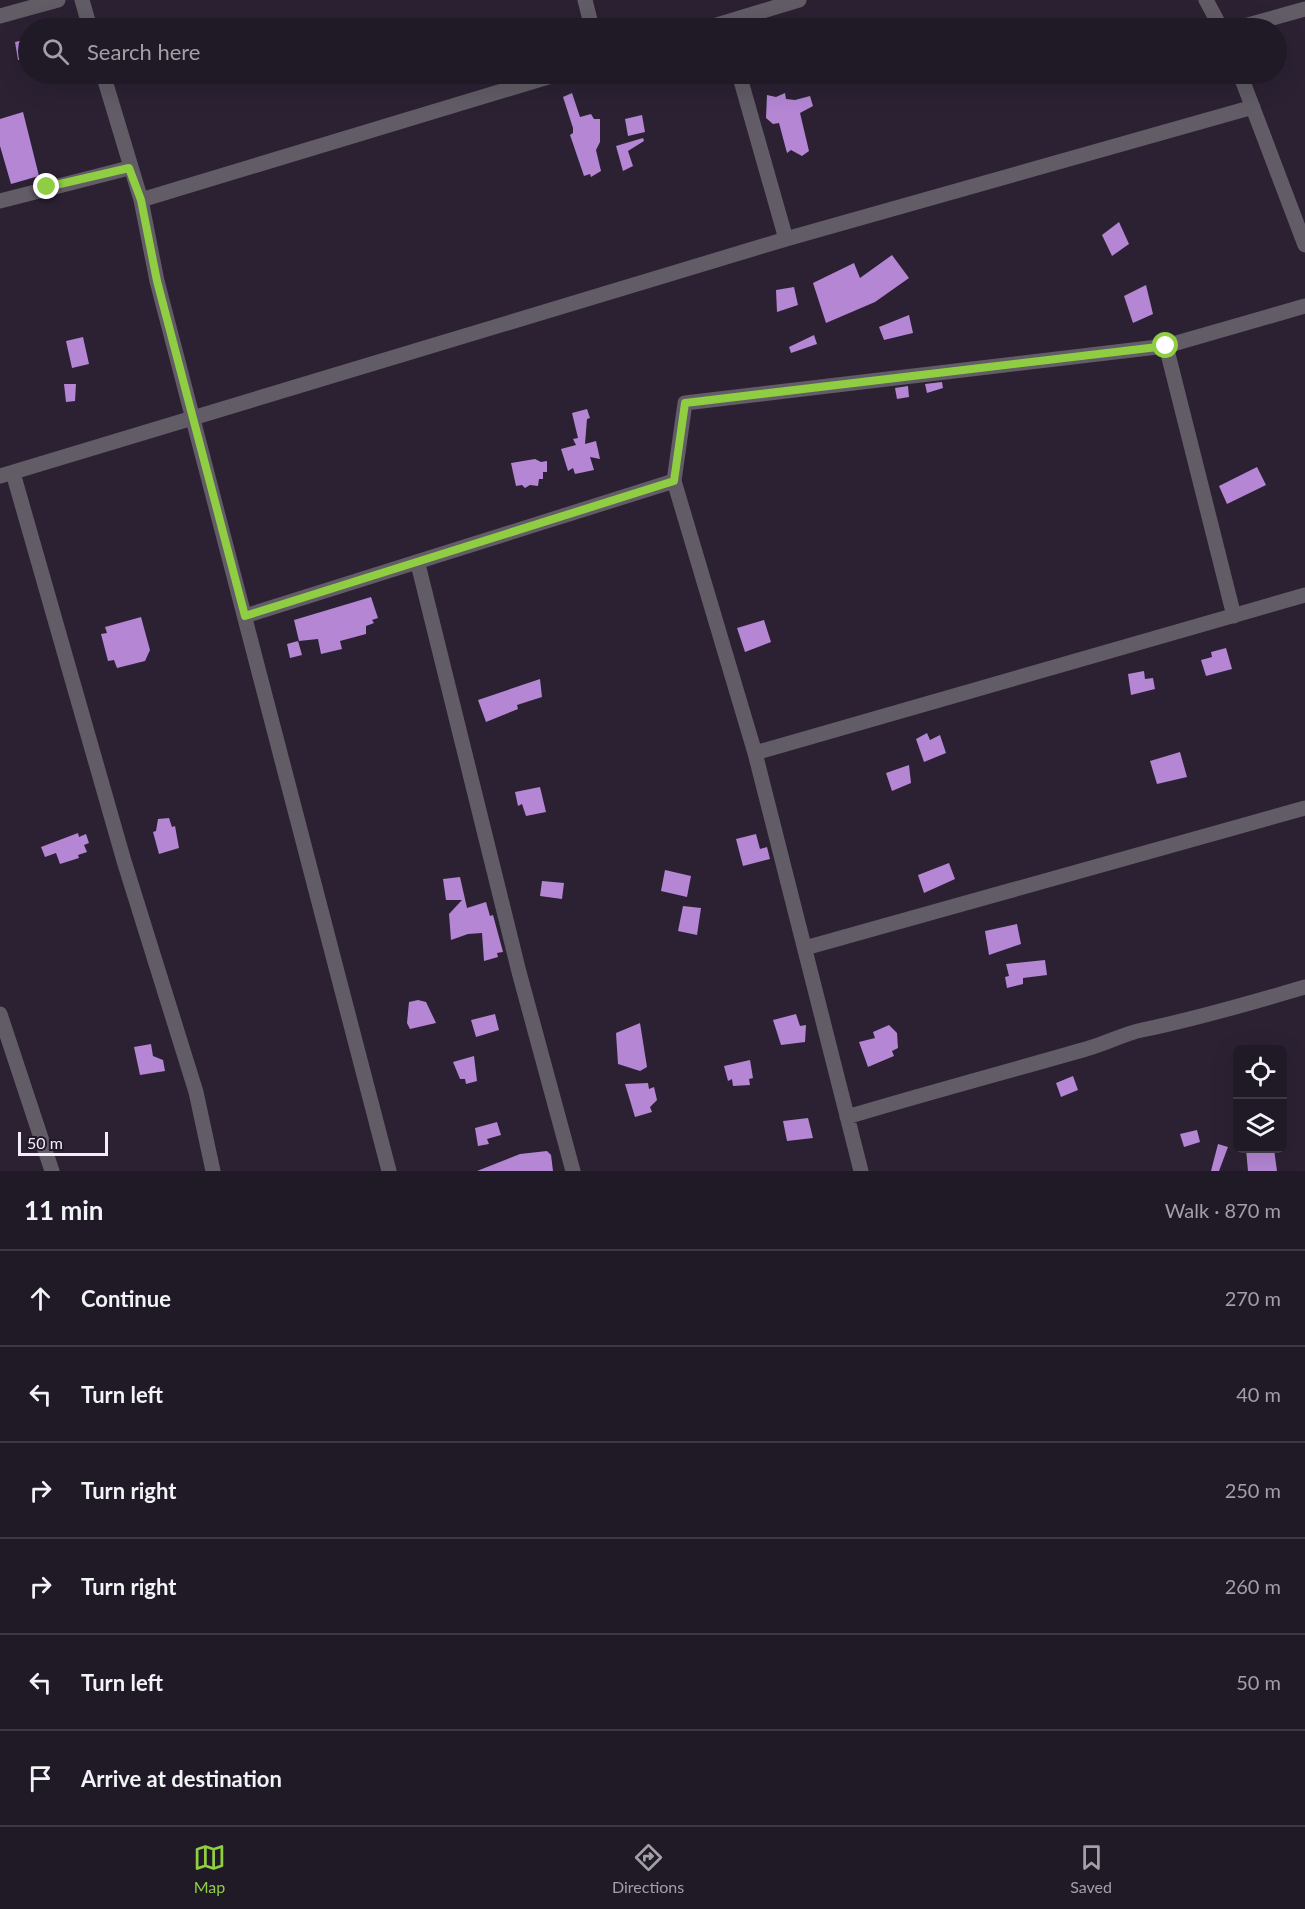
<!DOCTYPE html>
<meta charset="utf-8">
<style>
:root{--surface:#201926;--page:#28222e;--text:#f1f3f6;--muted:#a2a0a7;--line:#3d3843;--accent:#8fcd42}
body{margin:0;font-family:Lato,sans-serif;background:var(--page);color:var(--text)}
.controls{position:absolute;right:18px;bottom:18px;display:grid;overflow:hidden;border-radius:9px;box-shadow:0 6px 24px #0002}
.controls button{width:54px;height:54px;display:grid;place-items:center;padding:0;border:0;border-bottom:2px solid var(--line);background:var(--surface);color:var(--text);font:30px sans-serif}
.scale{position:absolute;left:18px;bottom:15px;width:90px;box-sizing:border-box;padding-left:6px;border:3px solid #f3edf9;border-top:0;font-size:16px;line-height:21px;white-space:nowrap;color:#f3edf9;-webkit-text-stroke:4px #221828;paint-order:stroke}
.stop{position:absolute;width:18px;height:18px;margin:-14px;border:4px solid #8fcd42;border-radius:50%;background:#fff}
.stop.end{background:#8fcd42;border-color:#fff;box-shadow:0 2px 6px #0008}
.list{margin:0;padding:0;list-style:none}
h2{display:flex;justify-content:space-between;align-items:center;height:78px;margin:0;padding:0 24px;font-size:26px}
h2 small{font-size:20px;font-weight:400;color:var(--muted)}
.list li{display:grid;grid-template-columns:39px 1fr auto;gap:18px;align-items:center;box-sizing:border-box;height:96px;padding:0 24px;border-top:2px solid var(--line)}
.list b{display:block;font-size:22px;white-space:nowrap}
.list em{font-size:20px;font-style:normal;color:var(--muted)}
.icon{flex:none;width:33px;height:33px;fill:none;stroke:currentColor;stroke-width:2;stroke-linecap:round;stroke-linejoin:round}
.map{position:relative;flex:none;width:1305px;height:1171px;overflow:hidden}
.search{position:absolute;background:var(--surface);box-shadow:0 6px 24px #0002;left:18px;right:18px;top:18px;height:66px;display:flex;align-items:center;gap:15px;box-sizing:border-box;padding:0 21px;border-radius:33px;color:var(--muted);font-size:22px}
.sheet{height:654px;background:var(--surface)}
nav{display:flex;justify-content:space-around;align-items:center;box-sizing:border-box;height:84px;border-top:2px solid var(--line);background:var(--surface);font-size:16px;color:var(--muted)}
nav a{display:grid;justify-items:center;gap:3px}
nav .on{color:var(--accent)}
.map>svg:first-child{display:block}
.building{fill:#b486d4}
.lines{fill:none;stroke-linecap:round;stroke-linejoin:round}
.street{stroke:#615c65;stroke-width:15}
.route{stroke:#8fcd42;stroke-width:8}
</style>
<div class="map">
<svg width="1305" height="1171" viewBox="0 0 1305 1171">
<rect width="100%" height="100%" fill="#2b2133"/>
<path class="building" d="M28 39V58L18 60 15 42Z
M572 93 580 117 591 114 594 119H600V142L596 150 601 171 591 177 590 174 584 176 570 135 573 133V128L563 97Z
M785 93 786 99 795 100 810 96 813 106 800 113 809 151 802 156 791 150 787 153 779 123 773 124 766 118 767 95 776 97Z
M23 112 39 176 11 184 0 146V119Z
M642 115 645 132 628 136 625 119Z
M643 138 644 141 628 151 633 166 623 171 616 146Z
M1119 222 1129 244 1112 256 1102 235Z
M892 255 909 278 875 302 826 323 813 283 854 263 860 278Z
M1146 285 1153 314 1133 323 1124 296Z
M794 287 798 305 777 312 776 290Z
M909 315 913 333 884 340 879 327Z
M814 335 817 344 791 353 789 347Z
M83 337 89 364 72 368 66 341Z
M942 382 943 388 927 393 925 384Z
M64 384H76L75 401 66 402Z
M908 386 909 397 897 399 895 388Z
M587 409 590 418 587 419 585 444 596 441 600 459 590 457 594 470 575 474 573 468 568 471 561 449 576 445 573 439 578 438 572 413Z
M535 459 541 462 547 461V472H543V479H539L538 486 530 485 525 488 522 485 516 486 511 463Z
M1257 467 1266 485 1227 504 1219 486Z
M371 597 378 618 372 620 374 623 366 626V634L340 641 342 649 321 654 318 639 299 641 294 620Z
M141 617 150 650 145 661 117 668 114 660 108 661 101 634 107 633 105 627Z
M764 620 771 642 745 652 737 628Z
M298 641 302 655 290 658 287 644Z
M1226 648 1232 669 1206 676 1201 660 1212 657 1211 652Z
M1144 671 1145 679 1153 678 1155 689 1131 695 1128 674Z
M540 679 542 697 517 705 518 709 486 722 478 700Z
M927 733 930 740 940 735 946 753 924 762 916 739Z
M1180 752 1187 777 1157 784 1150 761Z
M909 765 911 783 892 791 886 773Z
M540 787 546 812 526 816 522 804 518 806 515 792Z
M169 818 172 827 175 826 179 848 159 854 153 832 156 831 158 819Z
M78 833 79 837 86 834 89 843 84 845 87 852 78 855 79 858 60 864 56 853 45 857 41 847Z
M756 834 760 849 767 847 770 859 743 866 736 839Z
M949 863 955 879 924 893 918 875Z
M665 870 691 876 687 897 661 891Z
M460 877 467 908 486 902 490 916 493 915 503 952 497 953 498 957 484 961 482 933 468 934 451 940 449 914 462 900H446L443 879Z
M542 881 564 883 562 899 540 896Z
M683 906 701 908 697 935 678 931Z
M1017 924 1021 944 989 955 985 931Z
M1045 960 1047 975 1023 978V984L1007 988 1005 977 1009 976 1006 964Z
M418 1000 426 1002 436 1023 410 1029 407 1023 409 1002Z
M495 1014 499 1030 476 1037 471 1020Z
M796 1014 800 1026 806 1025 805 1042 781 1045 773 1020Z
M640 1023 647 1067 640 1071 618 1064 616 1033Z
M889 1025 897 1033 898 1048 892 1051 894 1056 868 1067 859 1042 875 1038 873 1032Z
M151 1044 153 1056 163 1060 165 1071 140 1075 134 1047Z
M474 1056 477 1081 466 1084 465 1079H460L453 1062Z
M750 1060 753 1078 749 1079 750 1085 733 1086 732 1079 728 1081 724 1066Z
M1073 1076 1078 1090 1061 1097 1056 1083Z
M648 1083 649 1089 654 1087 657 1100 650 1107 652 1112 635 1117 625 1084Z
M808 1118 813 1138 787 1141 783 1121Z
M497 1122 501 1135 487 1139 489 1144 478 1146 475 1128Z
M1197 1130 1200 1142 1184 1147 1180 1134Z
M1218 1144 1228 1147 1219 1171H1211Z
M1246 1149H1274L1277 1171H1248Z
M547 1151 551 1155 553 1171H477L520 1154Z"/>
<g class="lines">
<path class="street" d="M82 0 90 28
M585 0 592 28
M1206 0 1221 28
M0 16 58 0
M707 28 799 0
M1237 28 1305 9
M103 74 141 200 157 281 389 1171
M1240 74 1305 245
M141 200 558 74
M0 201 129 168
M786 239 1253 107
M1166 346 1234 616
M13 473 124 861 196 1092 213 1171
M0 476 786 239 739 74
M418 564 519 972 573 1171
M245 616 674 481
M755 753 1305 595
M805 948 1305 808
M0 1014 52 1171
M847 1117C927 1093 1006 1072 1086 1049 1105 1044 1123 1034 1142 1030 1196 1019 1251 1003 1305 987
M861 1171 755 753 674 481 685 403 1166 346 1305 306"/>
</g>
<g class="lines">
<path class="route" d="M47 187 129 168 141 200 157 281 245 616 674 481 685 403 1166 346"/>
</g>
</svg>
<div class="controls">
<button><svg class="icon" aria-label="locate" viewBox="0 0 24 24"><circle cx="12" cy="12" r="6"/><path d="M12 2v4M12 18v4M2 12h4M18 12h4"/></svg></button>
<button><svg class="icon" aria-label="layers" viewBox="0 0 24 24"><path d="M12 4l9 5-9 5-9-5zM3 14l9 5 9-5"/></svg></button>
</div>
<div class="scale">50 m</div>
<div class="stop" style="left:1166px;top:346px"></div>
<div class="stop end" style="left:47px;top:187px"></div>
<div class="search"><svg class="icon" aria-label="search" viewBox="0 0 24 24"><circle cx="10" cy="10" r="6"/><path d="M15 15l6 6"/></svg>Search here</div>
</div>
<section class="sheet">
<h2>11 min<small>Walk · 870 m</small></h2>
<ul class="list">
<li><svg class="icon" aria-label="ahead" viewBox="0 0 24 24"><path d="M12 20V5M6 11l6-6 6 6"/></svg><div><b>Continue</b></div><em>270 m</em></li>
<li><svg class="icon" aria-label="left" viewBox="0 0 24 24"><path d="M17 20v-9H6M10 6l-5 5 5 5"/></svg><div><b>Turn left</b></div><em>40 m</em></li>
<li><svg class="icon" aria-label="right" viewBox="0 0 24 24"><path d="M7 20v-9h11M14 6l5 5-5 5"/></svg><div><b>Turn right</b></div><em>250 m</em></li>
<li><svg class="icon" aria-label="right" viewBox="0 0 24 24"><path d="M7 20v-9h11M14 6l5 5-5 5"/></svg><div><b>Turn right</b></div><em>260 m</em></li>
<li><svg class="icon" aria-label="left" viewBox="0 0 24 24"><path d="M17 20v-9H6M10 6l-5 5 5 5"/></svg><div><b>Turn left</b></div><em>50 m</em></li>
<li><svg class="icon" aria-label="arrive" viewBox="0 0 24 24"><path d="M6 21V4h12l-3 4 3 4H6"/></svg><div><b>Arrive at destination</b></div></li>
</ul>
</section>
<nav>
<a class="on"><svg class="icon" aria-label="map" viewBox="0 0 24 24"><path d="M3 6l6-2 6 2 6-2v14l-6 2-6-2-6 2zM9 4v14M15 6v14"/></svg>Map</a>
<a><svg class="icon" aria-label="directions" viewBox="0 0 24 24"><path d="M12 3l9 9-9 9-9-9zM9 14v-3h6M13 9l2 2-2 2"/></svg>Directions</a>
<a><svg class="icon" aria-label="saved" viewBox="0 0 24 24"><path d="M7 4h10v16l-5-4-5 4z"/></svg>Saved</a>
</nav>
